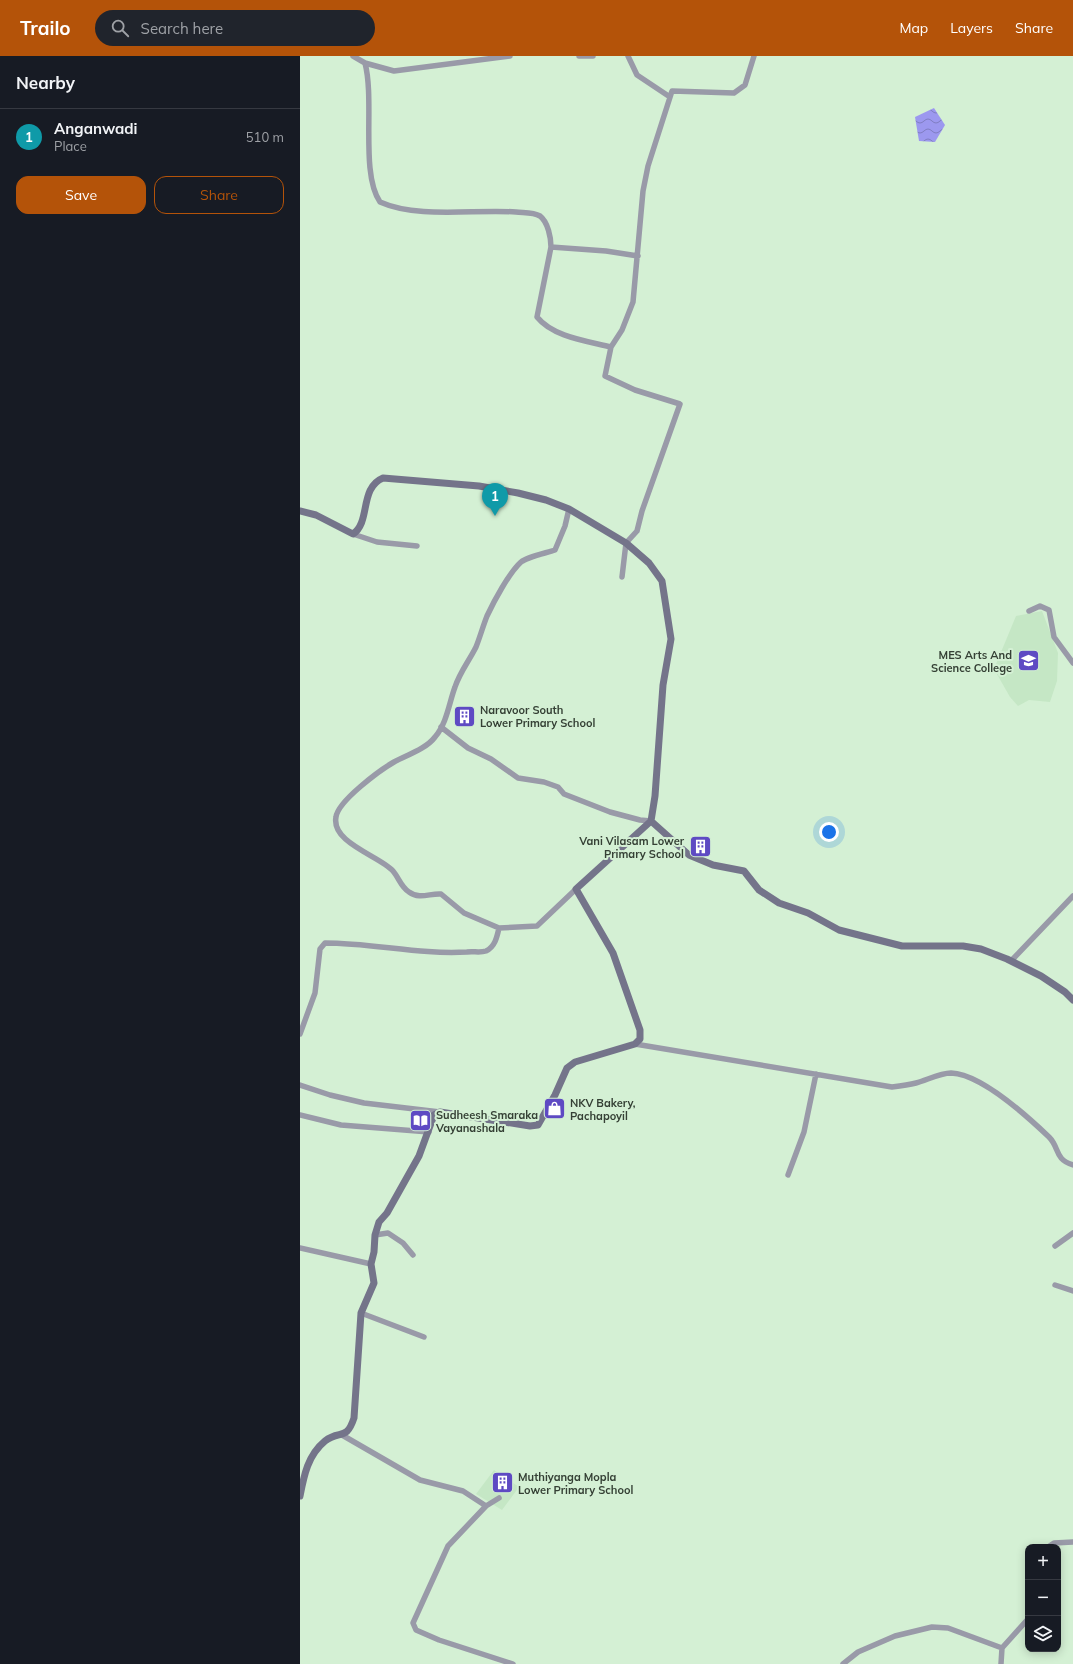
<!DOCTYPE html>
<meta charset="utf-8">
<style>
:root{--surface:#171b24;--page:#20242c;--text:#f1f3f6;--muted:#9ea1a6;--line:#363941;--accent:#b45309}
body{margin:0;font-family:Mulish,sans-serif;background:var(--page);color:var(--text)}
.controls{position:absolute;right:12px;bottom:12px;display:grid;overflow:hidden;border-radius:8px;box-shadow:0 2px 10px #0003}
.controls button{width:36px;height:36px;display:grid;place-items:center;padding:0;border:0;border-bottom:1px solid var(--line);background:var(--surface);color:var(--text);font:20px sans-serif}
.you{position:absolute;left:529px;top:776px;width:14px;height:14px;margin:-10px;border:3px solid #fff;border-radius:50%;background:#1a73e8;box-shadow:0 0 0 6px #1a73e833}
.badge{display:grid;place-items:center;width:26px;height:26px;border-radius:50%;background:var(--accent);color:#fff;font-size:13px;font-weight:700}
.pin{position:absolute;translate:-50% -33px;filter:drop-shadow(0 1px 2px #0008)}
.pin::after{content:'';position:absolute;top:21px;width:14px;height:12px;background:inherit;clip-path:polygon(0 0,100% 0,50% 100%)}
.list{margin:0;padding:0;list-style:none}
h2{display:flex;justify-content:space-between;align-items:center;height:52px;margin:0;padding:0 16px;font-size:17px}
h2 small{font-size:13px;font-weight:400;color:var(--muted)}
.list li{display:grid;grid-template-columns:26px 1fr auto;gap:12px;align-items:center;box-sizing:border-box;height:56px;padding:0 16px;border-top:1px solid var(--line)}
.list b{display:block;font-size:15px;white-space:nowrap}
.list p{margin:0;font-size:13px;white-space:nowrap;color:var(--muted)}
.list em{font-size:13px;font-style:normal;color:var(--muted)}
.actions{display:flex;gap:8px;padding:12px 16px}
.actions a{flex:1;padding:9px 0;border:1px solid var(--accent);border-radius:12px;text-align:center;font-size:14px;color:var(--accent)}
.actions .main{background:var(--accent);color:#fff}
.icon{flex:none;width:22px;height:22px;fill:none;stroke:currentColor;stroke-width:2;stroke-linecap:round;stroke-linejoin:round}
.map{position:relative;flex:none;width:773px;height:1608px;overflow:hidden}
header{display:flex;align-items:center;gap:24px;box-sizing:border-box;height:56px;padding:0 20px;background:var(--accent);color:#fff}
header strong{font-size:19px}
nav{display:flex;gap:22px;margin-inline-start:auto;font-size:14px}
.search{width:280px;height:36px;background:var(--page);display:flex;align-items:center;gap:10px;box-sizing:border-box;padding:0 14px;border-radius:22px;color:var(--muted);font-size:15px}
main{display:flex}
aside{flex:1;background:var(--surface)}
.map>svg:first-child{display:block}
.built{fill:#c5e7c5}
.water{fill:url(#water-waves)}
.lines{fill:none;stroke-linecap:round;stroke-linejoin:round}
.street{stroke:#999aa8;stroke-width:5.5}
.secondary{stroke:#74748a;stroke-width:7}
.labels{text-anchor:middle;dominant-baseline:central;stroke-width:4;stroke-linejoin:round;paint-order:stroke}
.poi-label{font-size:11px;font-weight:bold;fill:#354035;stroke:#d4f0d4;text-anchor:start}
</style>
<header>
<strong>Trailo</strong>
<div class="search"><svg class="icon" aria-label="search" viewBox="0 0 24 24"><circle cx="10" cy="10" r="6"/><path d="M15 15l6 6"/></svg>Search here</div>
<nav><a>Map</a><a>Layers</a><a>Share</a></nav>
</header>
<main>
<aside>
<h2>Nearby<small></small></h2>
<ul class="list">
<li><span class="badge" style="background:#0f9aa8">1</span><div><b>Anganwadi</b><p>Place</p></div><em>510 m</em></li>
</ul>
<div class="actions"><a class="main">Save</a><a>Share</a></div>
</aside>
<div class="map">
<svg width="773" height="1608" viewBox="0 0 773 1608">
<defs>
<pattern id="water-waves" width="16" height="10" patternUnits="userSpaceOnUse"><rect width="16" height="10" fill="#9c98ef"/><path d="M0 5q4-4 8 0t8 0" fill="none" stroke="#807dc2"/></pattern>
</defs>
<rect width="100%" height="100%" fill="#d4f0d4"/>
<path class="built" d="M742 555 758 597 757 625 750 646 729 644 718 650 710 641 694 613 716 560Z
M194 1414 219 1431 202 1454 176 1438Z"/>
<path class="water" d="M634 52 645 69 635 86 619 85 615 61Z"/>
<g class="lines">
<path class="street" d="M53 0 65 7 94 15 210 0
M279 0H293
M328 0 337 19 370 41
M65 7C75 45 60 117 80 146 118 163 174 153 216 156 223 157 233 156 240 160 248 166 251 182 251 191L237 261C253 281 287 285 311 291
M251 191 306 195 338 200
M53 478 77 486 117 490
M322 521 326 487 337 475 342 455 380 348 335 334 305 320 311 291 322 274 333 246 343 135 348 110 372 35 434 37 445 29 454 0
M729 555 740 550 749 554 754 581 773 607
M141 671 168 692 191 703 218 722 244 726 258 731 264 738 310 756 340 764 351 765
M199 872 237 870 276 833
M711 905 773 840
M0 978 15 937 20 893 25 887C73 887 120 899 167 896 173 895 180 897 186 895 195 891 197 881 199 872L164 857 141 838C130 837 120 844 109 836 101 831 99 822 93 815 80 800 31 787 36 761 38 745 80 714 94 706 107 699 126 693 135 681 147 667 149 647 155 631 160 616 169 605 176 591 180 581 183 570 187 560 194 545 209 517 221 506 227 501 246 497 255 494L265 470 269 453
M335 988 592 1031C600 1030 608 1029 616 1027 627 1024 640 1017 651 1017 681 1018 727 1060 749 1081 760 1092 754 1103 773 1109
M0 1029 30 1039 64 1047 140 1056
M0 1059 41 1069 129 1076
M488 1119 504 1076 516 1018
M75 1179 88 1177 103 1187 113 1199
M755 1190 773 1177
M0 1192 71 1208
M755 1229 773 1235
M61 1257 124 1281
M42 1379 120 1424 163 1435 186 1450
M199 1442 186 1450 148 1490 113 1567 116 1574 139 1584 213 1608
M748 1491 754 1487 773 1486
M543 1608 558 1596 595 1580 632 1571 648 1572 702 1592
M701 1608 702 1592 728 1563"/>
<path class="secondary" d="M0 455 16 459 53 478C71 466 59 432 83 422L179 430 218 437 246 444 269 453 326 487 349 507 362 525 371 583 363 629 355 740 351 765 276 833 313 897 340 974V983L335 988 275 1006 267 1012 255 1039 238 1069 230 1070 140 1056 134 1059 119 1100 87 1157 79 1166 75 1179 74 1196 71 1208 74 1227 61 1257 54 1362C46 1386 40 1373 25 1385 8 1399 4 1419 0 1440
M351 765 389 799 413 809 444 815 459 834 479 847 508 857 539 874 602 890H663L681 893 707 903 741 920 765 936 773 944"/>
</g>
<defs>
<symbol id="university-square" viewBox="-11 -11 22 22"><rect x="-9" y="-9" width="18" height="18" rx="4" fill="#5e4ac3" stroke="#d4f0d4"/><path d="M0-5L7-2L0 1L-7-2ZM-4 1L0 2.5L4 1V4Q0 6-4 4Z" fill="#fff"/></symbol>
<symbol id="building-square" viewBox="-11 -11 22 22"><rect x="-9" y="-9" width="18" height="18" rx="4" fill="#5e4ac3" stroke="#d4f0d4"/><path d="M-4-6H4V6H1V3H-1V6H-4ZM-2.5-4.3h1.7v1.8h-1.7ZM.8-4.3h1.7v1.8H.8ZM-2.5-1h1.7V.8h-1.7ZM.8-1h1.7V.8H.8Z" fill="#fff"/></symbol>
<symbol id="shop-square" viewBox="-11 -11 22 22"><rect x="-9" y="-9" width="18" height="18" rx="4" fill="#5e4ac3" stroke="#d4f0d4"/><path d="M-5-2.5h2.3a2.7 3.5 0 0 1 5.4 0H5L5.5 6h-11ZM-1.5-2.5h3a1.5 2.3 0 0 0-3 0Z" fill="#fff"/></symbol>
<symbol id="library-square" viewBox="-11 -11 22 22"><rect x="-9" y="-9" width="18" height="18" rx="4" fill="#5e4ac3" stroke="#d4f0d4"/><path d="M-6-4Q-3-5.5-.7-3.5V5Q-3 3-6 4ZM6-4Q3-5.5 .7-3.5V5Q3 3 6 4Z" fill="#fff"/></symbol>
</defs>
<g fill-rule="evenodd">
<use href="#university-square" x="716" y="592" width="25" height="25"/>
<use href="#building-square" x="152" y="648" width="25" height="25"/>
<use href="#building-square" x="388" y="778" width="25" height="25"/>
<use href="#shop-square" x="242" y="1040" width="25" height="25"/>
<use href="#library-square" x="108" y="1052" width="25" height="25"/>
<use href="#building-square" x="190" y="1414" width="25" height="25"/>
</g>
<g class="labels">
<g class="poi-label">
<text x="712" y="599" text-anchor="end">MES Arts And<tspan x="712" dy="13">Science College</tspan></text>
<text x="180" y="654">Naravoor South<tspan x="180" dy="13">Lower Primary School</tspan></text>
<text x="384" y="785" text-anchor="end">Vani Vilasam Lower<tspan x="384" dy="13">Primary School</tspan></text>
<text x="270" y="1047">NKV Bakery,<tspan x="270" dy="13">Pachapoyil</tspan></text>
<text x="136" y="1059">Sudheesh Smaraka<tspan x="136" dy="13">Vayanashala</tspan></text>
<text x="218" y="1421">Muthiyanga Mopla<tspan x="218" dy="13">Lower Primary School</tspan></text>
</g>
</g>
</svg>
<div class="controls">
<button>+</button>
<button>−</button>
<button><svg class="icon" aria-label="layers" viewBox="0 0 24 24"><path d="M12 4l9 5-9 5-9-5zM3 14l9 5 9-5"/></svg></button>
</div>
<div class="you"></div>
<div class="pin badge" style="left:195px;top:460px;background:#0f9aa8">1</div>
</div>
</main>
